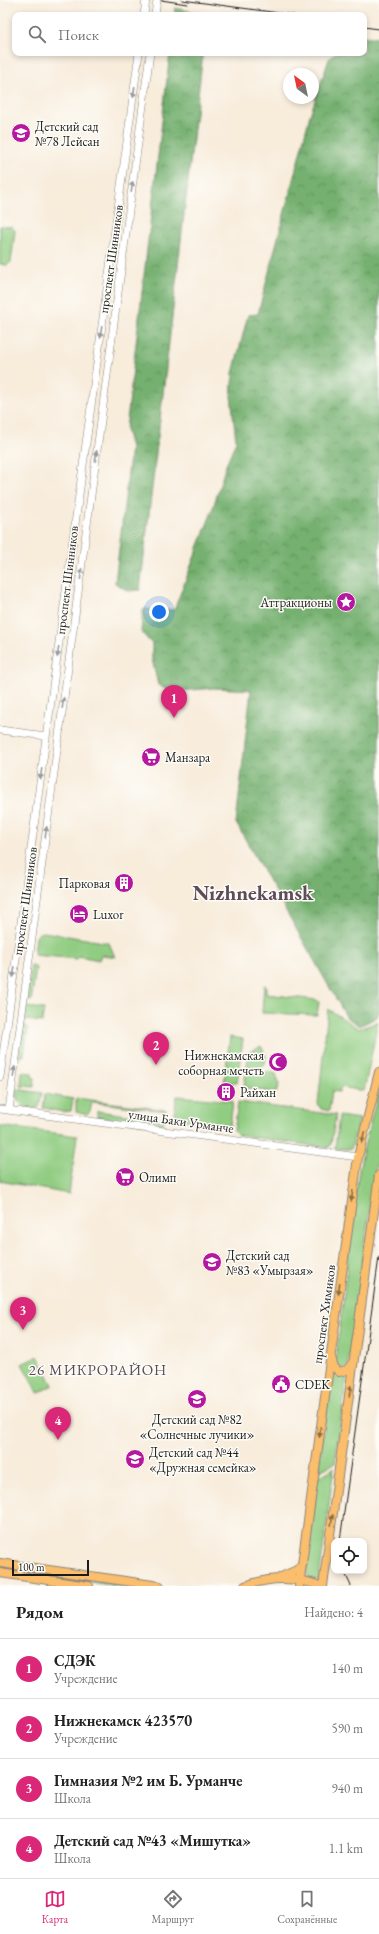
<!DOCTYPE html>
<html lang="ru">
<meta charset="utf-8">
<style>
:root{--surface:#fff;--page:#f2f2f2;--text:#222;--muted:#767676;--line:#e0e0e0;--accent:#db2777}
body{margin:0;font-family:"EB Garamond",serif;background:var(--page);color:var(--text)}
.controls{position:absolute;right:12px;bottom:12px;display:grid;overflow:hidden;border-radius:8px;box-shadow:0 2px 6px #0003}
.controls button{width:36px;height:36px;display:grid;place-items:center;padding:0;border:0;border-bottom:1px solid var(--line);background:var(--surface);color:var(--text);font:20px sans-serif}
.compass{position:absolute;left:283px;top:68px;width:36px;height:36px;border-radius:50%;background:var(--surface);box-shadow:0 2px 6px #0003;rotate:327deg}
.scale{position:absolute;left:12px;bottom:10px;width:77px;box-sizing:border-box;padding-left:4px;border:2px solid #1c1c1c;border-top:0;font-size:11px;line-height:14px;white-space:nowrap;color:#1c1c1c;-webkit-text-stroke:3px #fdfcf7;paint-order:stroke}
.you{position:absolute;left:159px;top:612px;width:14px;height:14px;margin:-10px;border:3px solid #fff;border-radius:50%;background:#1a73e8;box-shadow:0 0 0 6px #1a73e833}
.badge{display:grid;place-items:center;width:26px;height:26px;border-radius:50%;background:var(--accent);color:#fff;font-size:13px;font-weight:700}
.pin{position:absolute;translate:-50% -33px;filter:drop-shadow(0 1px 2px #0008)}
.pin::after{content:'';position:absolute;top:21px;width:14px;height:12px;background:inherit;clip-path:polygon(0 0,100% 0,50% 100%)}
.list{margin:0;padding:0;list-style:none}
h2{display:flex;justify-content:space-between;align-items:center;height:52px;margin:0;padding:0 16px;font-size:17px}
h2 small{font-size:13px;font-weight:400;color:var(--muted)}
.list li{display:grid;grid-template-columns:26px 1fr auto;gap:12px;align-items:center;box-sizing:border-box;height:60px;padding:0 16px;border-top:1px solid var(--line)}
.list b{display:block;font-size:15px;white-space:nowrap}
.list p{margin:0;font-size:13px;white-space:nowrap;color:var(--muted)}
.list em{font-size:13px;font-style:normal;color:var(--muted)}
.icon{flex:none;width:22px;height:22px;fill:none;stroke:currentColor;stroke-width:2;stroke-linecap:round;stroke-linejoin:round}
.map{position:relative;flex:none;width:379px;height:1586px;overflow:hidden}
.search{position:absolute;background:var(--surface);box-shadow:0 2px 6px #0003;left:12px;right:12px;top:12px;height:44px;display:flex;align-items:center;gap:10px;box-sizing:border-box;padding:0 14px;border-radius:8px;color:var(--muted);font-size:15px}
.sheet{height:292px;background:var(--surface)}
nav{display:flex;justify-content:space-around;align-items:center;box-sizing:border-box;height:56px;border-top:1px solid var(--line);background:var(--surface);font-size:11px;color:var(--muted)}
nav a{display:grid;justify-items:center;gap:2px}
nav .on{color:var(--accent)}
.map>svg:first-child{display:block}
.grass{fill:#90cc81;stroke:#56744e}
.forest{fill:url(#forest-crowns);stroke:#486646}
.lines{fill:none;stroke-linecap:round;stroke-linejoin:round}
.minor-casing{stroke:#8a847c;stroke-width:8}
.major-casing{stroke:#8a847c;stroke-width:10}
.minor{stroke:#fff;stroke-width:7}
.major{stroke:#fabe6d;stroke-width:8}
.tram{stroke:#1c1c1c;stroke-width:1}
.oneway{fill:#999}
.oneway2{fill:#8b6d44}
.labels{text-anchor:middle;dominant-baseline:central;stroke-width:3;stroke-linejoin:round;paint-order:stroke}
.poi-label{font-size:13px;fill:#1c1c1c;stroke:#fdfcf7;text-anchor:start}
.street-label{font-size:13px;fill:#1c1c1c;stroke:#fdfcf7}
.quarter-label{font-size:15px;letter-spacing:1px;fill:#5c4d58;stroke:#fdfcf7}
.town-label{font-size:21px;font-weight:bold;fill:#5c4d58;stroke:#fdfcf7}
</style>
<div class="map">
<svg width="379" height="1586" viewBox="0 0 379 1586">
<defs>
<pattern id="forest-crowns" width="20" height="18" patternUnits="userSpaceOnUse"><rect width="20" height="18" fill="#74b06f"/><path d="M2 6a3 3 0 1 1 6 0M12 15a3 3 0 1 1 6 0" fill="none" stroke="#5e8e5a"/></pattern>
</defs>
<rect width="100%" height="100%" fill="#fdfcf7"/>
<filter id="ink" filterUnits="userSpaceOnUse"><feTurbulence type="fractalNoise" baseFrequency=".025" numOctaves="2"/><feDisplacementMap in="SourceGraphic" scale="8" xChannelSelector="R" yChannelSelector="G"/><feConvolveMatrix kernelMatrix="1 2 1 2 8 2 1 2 1" color-interpolation-filters="sRGB"/></filter>
<filter id="wash" filterUnits="userSpaceOnUse"><feTurbulence type="fractalNoise" baseFrequency=".012" numOctaves="4" result="noise"/><feDisplacementMap in="SourceGraphic" scale="16" xChannelSelector="R" yChannelSelector="G"/><feGaussianBlur stdDeviation="0.9" result="paint"/><feColorMatrix in="noise" values="0 0 0 0 0 0 0 0 0 0 0 0 0 0 0 0 0 1.4 0 .05"/><feComposite in="paint" operator="in"/></filter>
<g filter="url(#wash)">
<rect width="100%" height="100%" fill="#f8ecdb"/>
<path class="grass" d="M0 226 12 227 15 231 11 262 7 265 0 264Z
M44 932 109 943 115 957 101 955 99 960 78 956 77 959 34 955 36 937 39 933Z
M31 965 36 968 31 1001H27Z
M264 985 266 986V994L317 1000 319 1002 317 1015 262 1013Z
M26 1007 44 1009 42 1022 26 1020 24 1017Z
M328 1009 359 1029 378 1022 364 1091 341 1087 339 1092 332 1091 329 1111 321 1109 318 1104Z
M26 1025 28 1028 24 1055 21 1057 19 1055 23 1026Z
M230 1037 243 1039 237 1083 224 1082Z
M261 1046 266 1056 265 1064 255 1070 258 1076 269 1071 276 1074 279 1085 276 1093 246 1088 244 1086 249 1052Z
M22 1072 32 1073V1077L35 1078 34 1087 21 1086Z
M15 1089 42 1093 39 1107C26 1113 15 1102 15 1089Z
M379 1090V1152L374 1178 348 1365 344 1369 337 1368 335 1361C345 1298 349 1234 359 1170 364 1143 372 1117 379 1090Z
M45 1094 73 1099 71 1111 64 1112 43 1108Z
M177 1096 233 1101 230 1126 173 1119Z
M76 1098 167 1110 165 1111 92 1102 90 1112 87 1115 76 1112Z
M238 1102 336 1115 331 1144 328 1148 238 1135 234 1131Z
M97 1111 164 1120 163 1125 161 1126 97 1117Z
M339 1116 360 1119 351 1149H335Z
M0 1126 77 1136 69 1194 0 1181Z
M38 1356 53 1385 38 1393 22 1364Z
M334 1373 340 1376H347L335 1463 318 1472 328 1398Z
M334 1468 319 1580 307 1578V1565L317 1478Z
M0 1568 136 1586H118L0 1570Z"/>
<path class="forest" d="M175 8 207 15H174Z
M364 37H379V1012L377 1017 360 1026 347 1018 236 823 251 690 214 688 171 692 158 685 152 659V644L141 632 143 609 174 610 211 514 227 462 236 441 231 396 233 373 248 315 258 314 310 115 329 59 335 53H364Z
M170 53H203L140 590 128 591 115 583 131 448 126 429Z"/>
</g>
<g filter="url(#ink)">
<g class="lines">
<defs>
<path id="minor" d="M144 15 146 0
M155 15 157 0
M0 730 46 736
M0 1077 139 53
M0 1109 358 1157
M9 1110 150 53"/>
<path id="major" d="M331 1357 334 1367 339 1372 347 1370 353 1362
M0 1563 160 1586
M0 1573 89 1586
M281 1577 297 1570 303 1563
M245 1586C270 1577 294 1576 320 1586
M299 1586 358 1157 379 1072
M323 1586 379 1175"/>
</defs>
<use href="#minor" class="minor-casing"/>
<use href="#major" class="major-casing"/>
<use href="#minor" class="minor"/>
<use href="#major" class="major"/>
<path class="tram" d="M161 0 187 4
M182 0 294 15
M364 27 379 29
M340 1541 379 1257
M344 1571 351 1586"/>
</g>
<defs><path id="oneway-solid" d="M-6-.8H1V-3.2L6.5 0L1 3.2V.8H-6Z"/></defs>
<g class="oneway">
<use href="#oneway-solid" transform="translate(134 92) rotate(98)"/>
<use href="#oneway-solid" transform="translate(132 187) rotate(-82)"/>
<use href="#oneway-solid" transform="translate(101 332) rotate(98)"/>
<use href="#oneway-solid" transform="translate(96 456) rotate(-82)"/>
<use href="#oneway-solid" transform="translate(81 574) rotate(-83)"/>
<use href="#oneway-solid" transform="translate(58 652) rotate(98)"/>
<use href="#oneway-solid" transform="translate(63 703) rotate(-82)"/>
<use href="#oneway-solid" transform="translate(41 774) rotate(98)"/>
<use href="#oneway-solid" transform="translate(46 832) rotate(-82)"/>
<use href="#oneway-solid" transform="translate(14 972) rotate(98)"/>
<use href="#oneway-solid" transform="translate(14 1072) rotate(-82)"/>
</g>
<g class="oneway2">
<use href="#oneway-solid" transform="translate(363 1137) rotate(104)"/>
<use href="#oneway-solid" transform="translate(352 1196) rotate(99)"/>
<use href="#oneway-solid" transform="translate(339 1289) rotate(97)"/>
<use href="#oneway-solid" transform="translate(350 1391) rotate(-81)"/>
<use href="#oneway-solid" transform="translate(320 1432) rotate(97)"/>
<use href="#oneway-solid" transform="translate(332 1520) rotate(-82)"/>
</g>
</g>
<defs>
<symbol id="school-disc" viewBox="-11 -11 22 22"><circle r="9.5" fill="#b5179e" stroke="#fdfcf7"/><path d="M0-5L7-2L0 1L-7-2ZM-4 1L0 2.5L4 1V4Q0 6-4 4Z" fill="#fff"/></symbol>
<symbol id="sight-disc" viewBox="-11 -11 22 22"><circle r="9.5" fill="#b5179e" stroke="#fdfcf7"/><path d="M0-6L1.8-2.2L6-1.7L2.9 1.2L3.7 5.4L0 3.3L-3.7 5.4L-2.9 1.2L-6-1.7L-1.8-2.2Z" fill="#fff"/></symbol>
<symbol id="supermarket-disc" viewBox="-11 -11 22 22"><circle r="9.5" fill="#b5179e" stroke="#fdfcf7"/><path d="M-6-5.5h2.5l.6 2H6L4.5 2H-2.5L-4.4-4H-6ZM-1.5 3.2a1.3 1.3 0 1 0 .1 0ZM3 3.2a1.3 1.3 0 1 0 .1 0Z" fill="#fff"/></symbol>
<symbol id="building-disc" viewBox="-11 -11 22 22"><circle r="9.5" fill="#b5179e" stroke="#fdfcf7"/><path d="M-4-6H4V6H1V3H-1V6H-4ZM-2.5-4.3h1.7v1.8h-1.7ZM.8-4.3h1.7v1.8H.8ZM-2.5-1h1.7V.8h-1.7ZM.8-1h1.7V.8H.8Z" fill="#fff"/></symbol>
<symbol id="hotel-disc" viewBox="-11 -11 22 22"><circle r="9.5" fill="#b5179e" stroke="#fdfcf7"/><path d="M-6-4.5h1.5V1H6V5H4.5V3h-9V5H-6ZM-4 0a1.8 1.8 0 1 1 3.6 0ZM.5 0V-2.5h3Q6-2.5 6 0Z" fill="#fff"/></symbol>
<symbol id="mosque-disc" viewBox="-11 -11 22 22"><circle r="9.5" fill="#b5179e" stroke="#fdfcf7"/><path d="M3.5-4.9A6 6 0 1 0 3.5 4.9A5 5 0 1 1 3.5-4.9Z" fill="#fff"/></symbol>
<symbol id="civic-disc" viewBox="-11 -11 22 22"><circle r="9.5" fill="#b5179e" stroke="#fdfcf7"/><path d="M-.6-6.5H3V-4.5H.6V-3L4-1V1h2V6H-6V1h2V-1L-.6-3ZM-1.2 2.5V6h2.4V2.5Z" fill="#fff"/></symbol>
</defs>
<g fill-rule="evenodd">
<use href="#school-disc" x="10" y="122" width="22" height="22"/>
<use href="#sight-disc" x="335" y="591" width="22" height="22"/>
<use href="#supermarket-disc" x="140" y="746" width="22" height="22"/>
<use href="#building-disc" x="113" y="872" width="22" height="22"/>
<use href="#hotel-disc" x="68" y="903" width="22" height="22"/>
<use href="#mosque-disc" x="267" y="1051" width="22" height="22"/>
<use href="#building-disc" x="215" y="1081" width="22" height="22"/>
<use href="#supermarket-disc" x="114" y="1166" width="22" height="22"/>
<use href="#school-disc" x="201" y="1251" width="22" height="22"/>
<use href="#civic-disc" x="270" y="1373" width="22" height="22"/>
<use href="#school-disc" x="186" y="1388" width="22" height="22"/>
<use href="#school-disc" x="124" y="1448" width="22" height="22"/>
</g>
<g class="labels">
<g class="poi-label">
<text x="35" y="126">Детский сад<tspan x="35" dy="15">№78 Лейсан</tspan></text>
<text x="332" y="602" text-anchor="end">Аттракционы</text>
<text x="165" y="757">Манзара</text>
<text x="110" y="883" text-anchor="end">Парковая</text>
<text x="93" y="914">Luxor</text>
<text x="264" y="1055" text-anchor="end">Нижнекамская<tspan x="264" dy="15">соборная мечеть</tspan></text>
<text x="240" y="1092">Райхан</text>
<text x="139" y="1177">Олимп</text>
<text x="226" y="1255">Детский сад<tspan x="226" dy="15">№83 «Умырзая»</tspan></text>
<text x="295" y="1384">CDEK</text>
<text x="197" y="1419" text-anchor="middle">Детский сад №82<tspan x="197" dy="15">«Солнечные лучики»</tspan></text>
<text x="149" y="1452">Детский сад №44<tspan x="149" dy="15">«Дружная семейка»</tspan></text>
</g>
<g class="street-label">
<text transform="translate(111 259) rotate(-82)">проспект Шинников</text>
<text transform="translate(67 580) rotate(-83)">проспект Шинников</text>
<text transform="translate(25 901) rotate(-82)">проспект Шинников</text>
<text transform="translate(181 1121) rotate(8)">улица Баки Урманче</text>
<text transform="translate(324 1314) rotate(-82)">проспект Химиков</text>
</g>
<g class="quarter-label">
<text x="98" y="1369">26 МИКРОРАЙОН</text>
</g>
<g class="town-label">
<text x="253" y="892">Nizhnekamsk</text>
</g>
</g>
</svg>
<div class="controls">
<button><svg class="icon" aria-label="locate" viewBox="0 0 24 24"><circle cx="12" cy="12" r="6"/><path d="M12 2v4M12 18v4M2 12h4M18 12h4"/></svg></button>
</div>
<svg class="compass" viewBox="-18 -18 36 36"><path d="M0-13l5 13h-10z" fill="#e53935"/><path d="M0 13l5-13h-10z" fill="#767676"/></svg>
<div class="scale">100 m</div>
<div class="you"></div>
<div class="pin badge" style="left:174px;top:718px">1</div>
<div class="pin badge" style="left:156px;top:1065px">2</div>
<div class="pin badge" style="left:23px;top:1330px">3</div>
<div class="pin badge" style="left:58px;top:1440px">4</div>
<div class="search"><svg class="icon" aria-label="search" viewBox="0 0 24 24"><circle cx="10" cy="10" r="6"/><path d="M15 15l6 6"/></svg>Поиск</div>
</div>
<section class="sheet">
<h2>Рядом<small>Найдено: 4</small></h2>
<ul class="list">
<li><span class="badge">1</span><div><b>СДЭК</b><p>Учреждение</p></div><em>140 m</em></li>
<li><span class="badge">2</span><div><b>Нижнекамск 423570</b><p>Учреждение</p></div><em>590 m</em></li>
<li><span class="badge">3</span><div><b>Гимназия №2 им Б. Урманче</b><p>Школа</p></div><em>940 m</em></li>
<li><span class="badge">4</span><div><b>Детский сад №43 «Мишутка»</b><p>Школа</p></div><em>1.1 km</em></li>
</ul>
</section>
<nav>
<a class="on"><svg class="icon" aria-label="map" viewBox="0 0 24 24"><path d="M3 6l6-2 6 2 6-2v14l-6 2-6-2-6 2zM9 4v14M15 6v14"/></svg>Карта</a>
<a><svg class="icon" aria-label="directions" viewBox="0 0 24 24"><path d="M12 3l9 9-9 9-9-9zM9 14v-3h6M13 9l2 2-2 2"/></svg>Маршрут</a>
<a><svg class="icon" aria-label="saved" viewBox="0 0 24 24"><path d="M7 4h10v16l-5-4-5 4z"/></svg>Сохранённые</a>
</nav>
